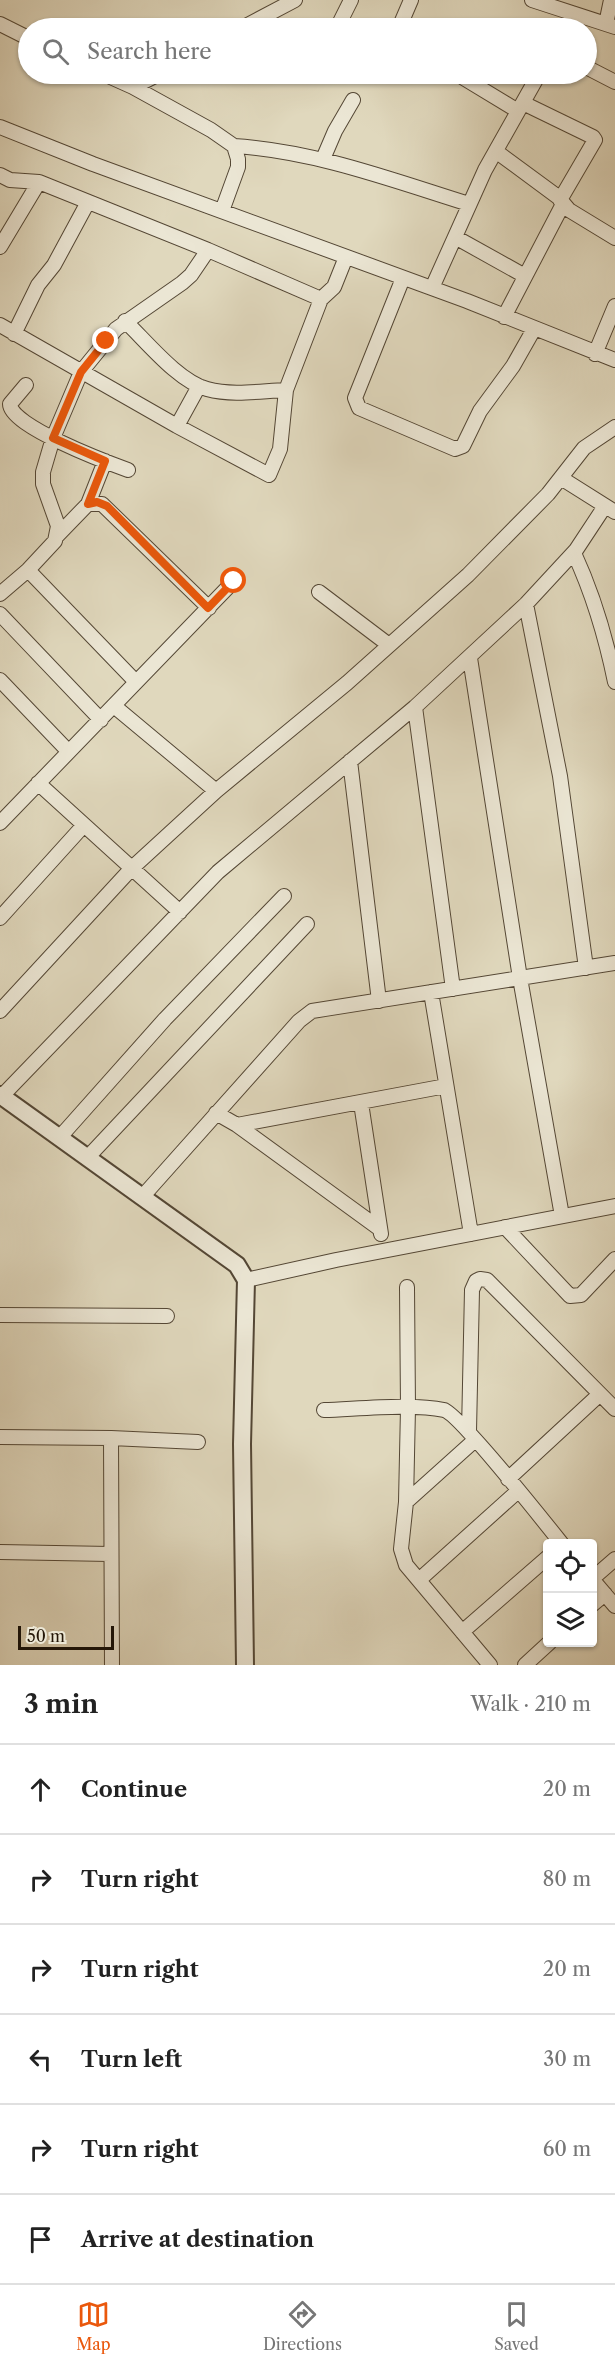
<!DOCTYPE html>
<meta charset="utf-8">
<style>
:root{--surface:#fff;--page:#f6f6f6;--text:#222;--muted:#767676;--line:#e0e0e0;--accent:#ea580c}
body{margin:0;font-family:"Libre Caslon Text",serif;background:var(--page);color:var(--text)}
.controls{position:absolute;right:18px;bottom:18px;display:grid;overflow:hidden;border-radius:6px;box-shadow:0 2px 4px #0004}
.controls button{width:54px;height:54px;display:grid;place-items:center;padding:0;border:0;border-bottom:2px solid var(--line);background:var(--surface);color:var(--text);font:30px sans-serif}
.scale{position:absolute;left:18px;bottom:15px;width:96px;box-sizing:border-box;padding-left:6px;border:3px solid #251708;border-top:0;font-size:16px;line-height:21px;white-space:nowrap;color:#251708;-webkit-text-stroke:4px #ebe6d4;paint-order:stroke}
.stop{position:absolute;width:18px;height:18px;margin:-14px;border:4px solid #ea580c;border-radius:50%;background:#fff}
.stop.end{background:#ea580c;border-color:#fff;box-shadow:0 2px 6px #0008}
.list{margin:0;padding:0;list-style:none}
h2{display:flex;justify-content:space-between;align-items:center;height:78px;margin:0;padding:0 24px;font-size:26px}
h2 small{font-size:20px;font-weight:400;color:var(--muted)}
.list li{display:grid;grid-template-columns:39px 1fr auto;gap:18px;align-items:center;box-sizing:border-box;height:90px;padding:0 24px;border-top:2px solid var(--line)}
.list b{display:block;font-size:22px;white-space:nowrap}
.list em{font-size:20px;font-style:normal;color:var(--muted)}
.icon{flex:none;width:33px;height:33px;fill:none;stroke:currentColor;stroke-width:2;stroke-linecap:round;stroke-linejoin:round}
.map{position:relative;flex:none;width:615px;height:1665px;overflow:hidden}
.search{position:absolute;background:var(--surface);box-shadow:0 2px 4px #0004;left:18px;right:18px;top:18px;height:66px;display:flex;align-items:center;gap:15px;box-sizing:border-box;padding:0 21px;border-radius:33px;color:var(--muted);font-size:22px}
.sheet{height:618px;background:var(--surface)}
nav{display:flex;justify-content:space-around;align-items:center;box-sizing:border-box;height:84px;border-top:2px solid var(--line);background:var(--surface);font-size:16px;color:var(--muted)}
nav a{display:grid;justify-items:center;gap:3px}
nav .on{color:var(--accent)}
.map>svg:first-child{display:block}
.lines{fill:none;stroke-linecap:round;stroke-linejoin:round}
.minor-casing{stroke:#544735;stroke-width:16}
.tertiary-casing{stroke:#544735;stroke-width:20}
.minor{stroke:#ebe6d4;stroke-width:14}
.tertiary{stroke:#ebe6d4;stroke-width:16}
.route{stroke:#ea580c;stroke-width:8}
</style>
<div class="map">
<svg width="615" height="1665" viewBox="0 0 615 1665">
<rect width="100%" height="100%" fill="#e0d8bd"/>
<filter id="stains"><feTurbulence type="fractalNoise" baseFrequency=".00333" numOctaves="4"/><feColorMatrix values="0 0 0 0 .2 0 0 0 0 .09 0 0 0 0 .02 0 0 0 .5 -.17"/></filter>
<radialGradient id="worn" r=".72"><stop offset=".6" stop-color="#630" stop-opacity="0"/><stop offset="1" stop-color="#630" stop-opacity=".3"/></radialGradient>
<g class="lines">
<defs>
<path id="minor" d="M532 0 615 27
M0 24 28 38
M606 24 611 0
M242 28 295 0
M337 28 351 0
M399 28 411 0
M563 28 572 13
M586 67 615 82
M104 74 133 87 159 74
M457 74 518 111
M133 87 211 130 234 146 238 159V167L222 211
M523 103 593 137 595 140 560 200
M0 127 93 164 467 301 615 360
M234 146C315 151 392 180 469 204
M497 152 558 197 569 210 615 238
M323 159 335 131 353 100
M0 175 10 180 39 182 208 250 321 299
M455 237 525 276
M0 247 39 182
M403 278 355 398 359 408 455 449 463 446 480 411 513 366 534 329
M432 288 485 170 539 74
M504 317 563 204
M125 321C147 342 178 381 207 389 233 396 260 391 286 390
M0 325 177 426 269 475 280 449 286 390 321 299 334 287 346 257
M14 334 38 285 54 265 88 202
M595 354 615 306
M26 385 10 404C10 426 106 462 128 470
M177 426 199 386
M561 478 615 512
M88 504 105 461
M57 536 88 504H102L209 608
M574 553C593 594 606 638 615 682
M28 570 136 682
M319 592 389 645
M0 594 28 570 55 541 58 526 43 484V472L53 438 81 372 116 329 182 283 191 275 208 250
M526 604 560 776 586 968
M0 614 101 720
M470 658 520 978 562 1216
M0 680 68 751
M114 706 216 791
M415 707 453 989
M350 761 379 1001
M38 783 180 912
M0 823 234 581
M0 918 84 825
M431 992 471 1234
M0 1011 132 868 216 791 347 683 468 575 548 494 584 448 615 427
M2 1096 218 872 415 707 526 604 576 550 605 506
M361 1103 381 1234
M216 1113 237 1125 446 1086
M237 1125 380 1229
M60 1137 165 1019 284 896
M88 1157 307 924
M143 1196 299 1021 312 1011 615 963
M505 1227 570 1296 581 1295 615 1259
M246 1280 336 1260 615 1206
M407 1287 408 1408 406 1502 401 1549 406 1565 490 1665
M0 1315 167 1316
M324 1410C357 1409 413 1403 444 1410 459 1414 546 1524 562 1544
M469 1431 472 1290 476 1281 480 1279 487 1280 615 1409
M0 1437 111 1438 198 1442
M111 1438 112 1665
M508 1479 600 1394
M406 1502 475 1440
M0 1552 110 1554
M592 1579 615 1606
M592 1579 615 1559
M419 1580 518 1491
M592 1605 605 1594
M462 1632 548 1557
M525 1665 550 1642"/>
<path id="tertiary" d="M0 1095 237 1265 246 1280 242 1444 245 1665"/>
</defs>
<use href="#minor" class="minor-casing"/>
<use href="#tertiary" class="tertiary-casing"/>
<use href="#minor" class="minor"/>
<use href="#tertiary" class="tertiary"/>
</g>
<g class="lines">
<path class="route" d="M106 341 81 372 53 438 105 461 88 504 97 502 107 506 208 608 234 581"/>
</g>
<rect width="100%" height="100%" filter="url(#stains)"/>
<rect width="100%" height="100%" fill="url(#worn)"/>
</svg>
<div class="controls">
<button><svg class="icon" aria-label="locate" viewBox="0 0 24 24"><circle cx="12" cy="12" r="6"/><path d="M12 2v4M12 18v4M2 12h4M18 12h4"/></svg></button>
<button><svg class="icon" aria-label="layers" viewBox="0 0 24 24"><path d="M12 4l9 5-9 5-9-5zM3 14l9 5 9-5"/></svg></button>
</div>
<div class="scale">50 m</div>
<div class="stop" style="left:234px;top:581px"></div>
<div class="stop end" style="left:106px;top:341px"></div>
<div class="search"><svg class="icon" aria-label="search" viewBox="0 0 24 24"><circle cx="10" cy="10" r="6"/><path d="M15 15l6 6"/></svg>Search here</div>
</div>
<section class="sheet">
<h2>3 min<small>Walk · 210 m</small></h2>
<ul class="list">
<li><svg class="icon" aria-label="ahead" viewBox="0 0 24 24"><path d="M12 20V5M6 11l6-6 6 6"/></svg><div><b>Continue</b></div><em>20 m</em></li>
<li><svg class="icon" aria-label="right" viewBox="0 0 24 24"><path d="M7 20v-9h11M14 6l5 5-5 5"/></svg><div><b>Turn right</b></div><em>80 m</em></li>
<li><svg class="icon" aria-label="right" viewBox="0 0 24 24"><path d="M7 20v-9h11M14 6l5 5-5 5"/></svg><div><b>Turn right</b></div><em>20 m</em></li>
<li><svg class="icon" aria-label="left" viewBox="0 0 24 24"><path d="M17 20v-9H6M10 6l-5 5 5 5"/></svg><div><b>Turn left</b></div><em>30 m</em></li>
<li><svg class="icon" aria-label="right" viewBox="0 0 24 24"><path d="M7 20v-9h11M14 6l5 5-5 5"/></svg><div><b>Turn right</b></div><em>60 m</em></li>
<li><svg class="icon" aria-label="arrive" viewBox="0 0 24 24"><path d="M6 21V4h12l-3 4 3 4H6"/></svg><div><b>Arrive at destination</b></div></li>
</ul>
</section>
<nav>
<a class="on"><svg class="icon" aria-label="map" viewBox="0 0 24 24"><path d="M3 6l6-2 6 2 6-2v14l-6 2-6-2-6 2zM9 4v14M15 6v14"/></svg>Map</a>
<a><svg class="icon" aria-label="directions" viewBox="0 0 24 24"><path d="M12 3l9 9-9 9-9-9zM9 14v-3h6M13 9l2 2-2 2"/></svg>Directions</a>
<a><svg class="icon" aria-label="saved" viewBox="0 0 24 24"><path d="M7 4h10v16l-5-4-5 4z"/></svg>Saved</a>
</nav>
